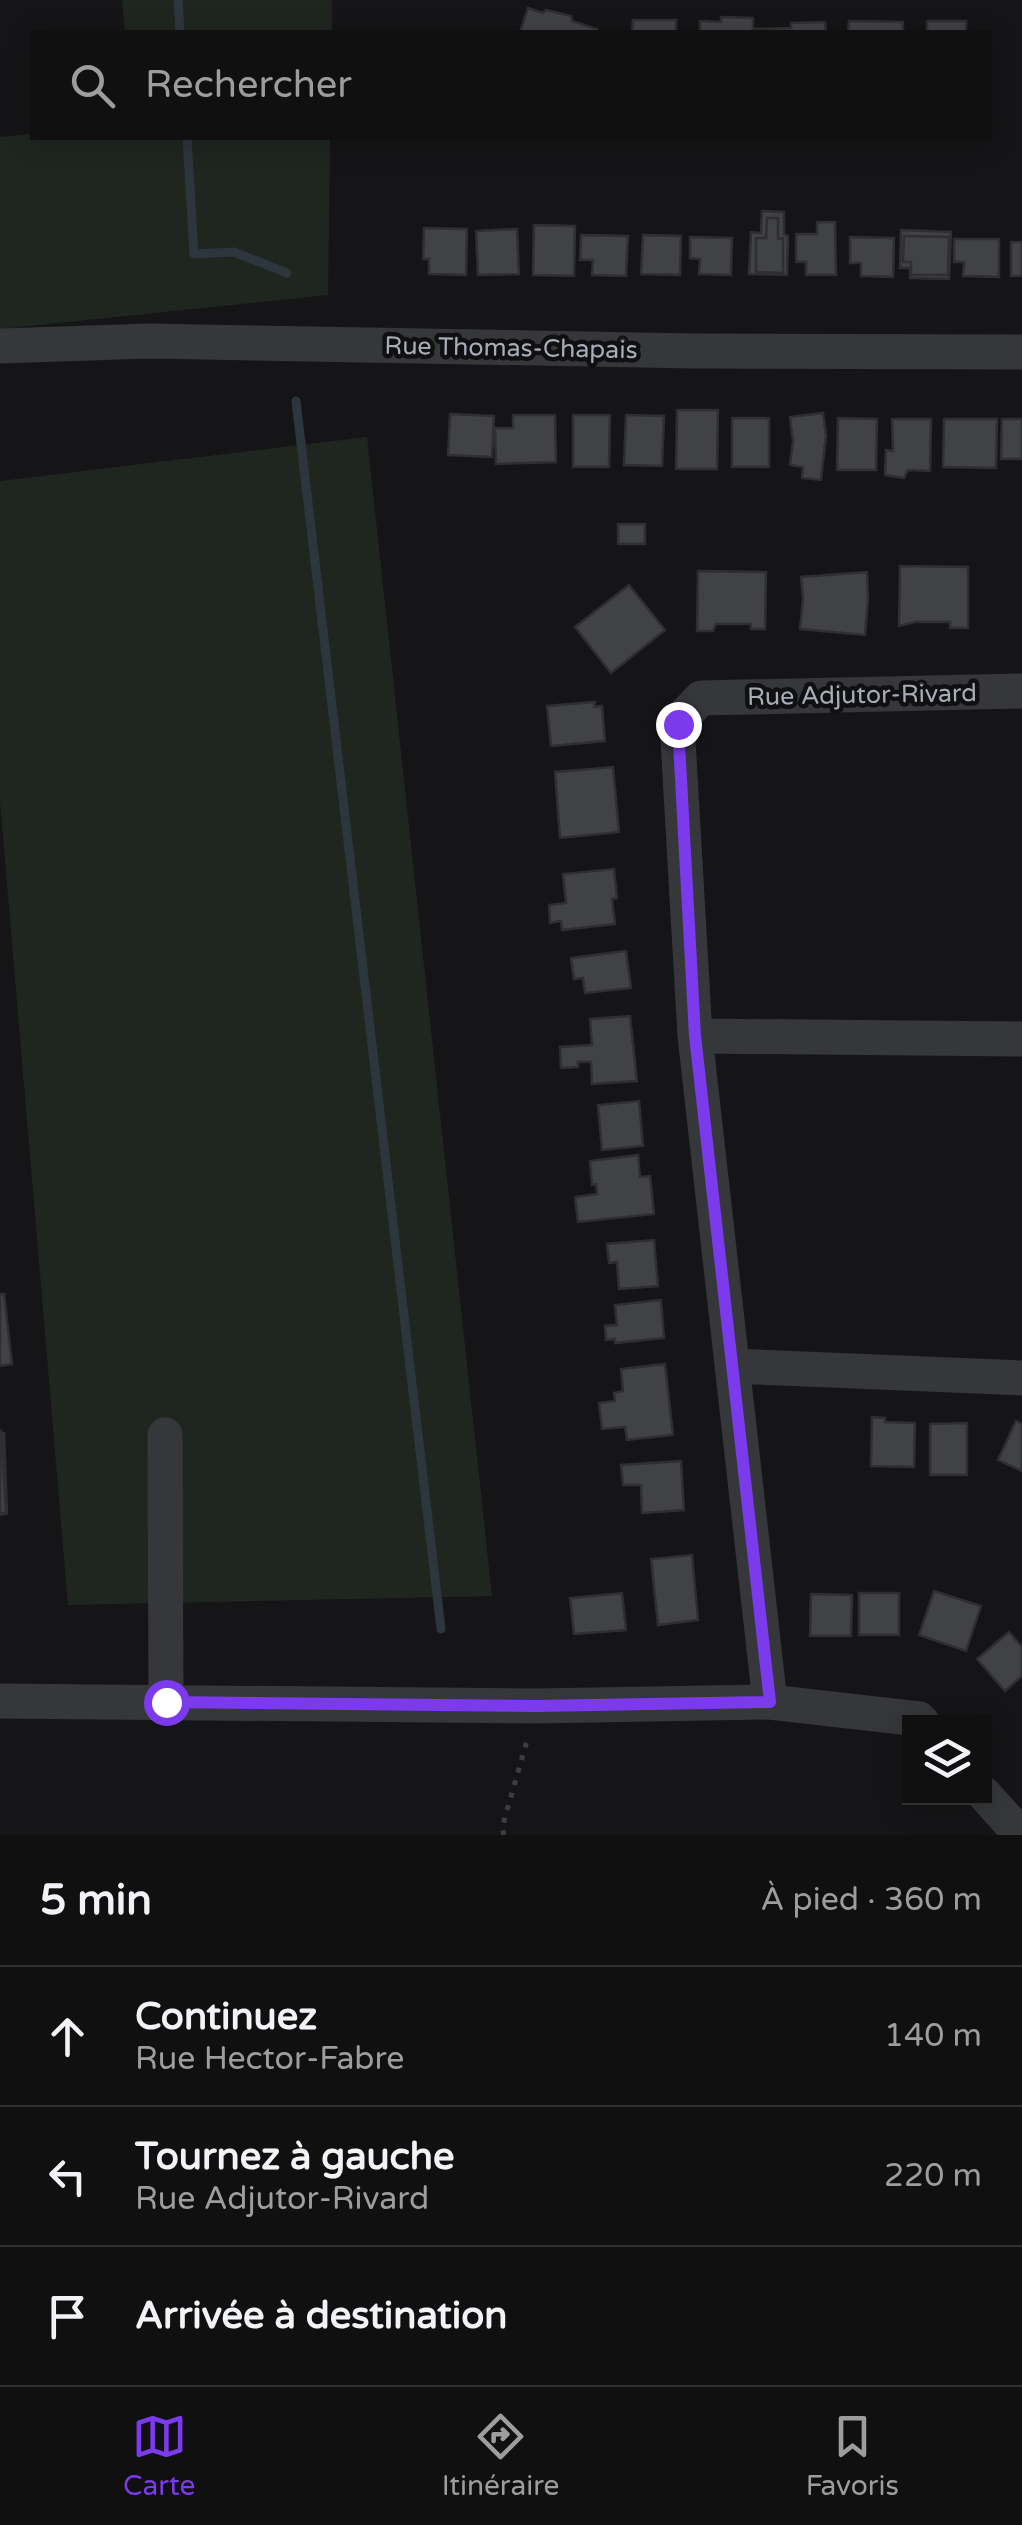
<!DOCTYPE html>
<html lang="fr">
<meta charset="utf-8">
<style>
:root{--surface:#101011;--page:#19191a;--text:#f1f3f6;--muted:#9c9d9f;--line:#303031;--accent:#7c3aed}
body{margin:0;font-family:"Varela Round",sans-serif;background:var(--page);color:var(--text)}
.controls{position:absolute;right:30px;bottom:30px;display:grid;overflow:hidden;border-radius:0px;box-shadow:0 5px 25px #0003}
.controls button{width:90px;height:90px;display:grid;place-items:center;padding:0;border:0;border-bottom:2px solid var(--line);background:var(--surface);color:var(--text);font:50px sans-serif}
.stop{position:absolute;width:30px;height:30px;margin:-22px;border:8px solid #7c3aed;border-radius:50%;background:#fff}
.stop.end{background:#7c3aed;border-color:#fff;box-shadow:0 2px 10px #0008}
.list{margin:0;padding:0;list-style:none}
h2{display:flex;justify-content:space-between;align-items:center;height:130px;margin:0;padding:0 40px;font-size:42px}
h2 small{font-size:32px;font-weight:400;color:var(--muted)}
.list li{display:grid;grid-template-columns:65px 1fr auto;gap:30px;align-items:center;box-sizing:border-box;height:140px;padding:0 40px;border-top:2px solid var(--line)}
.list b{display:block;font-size:38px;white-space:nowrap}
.list p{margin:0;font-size:32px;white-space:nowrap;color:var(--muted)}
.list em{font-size:32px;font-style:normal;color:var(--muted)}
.icon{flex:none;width:55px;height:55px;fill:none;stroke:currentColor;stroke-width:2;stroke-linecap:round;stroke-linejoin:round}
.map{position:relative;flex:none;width:1022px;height:1835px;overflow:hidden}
.search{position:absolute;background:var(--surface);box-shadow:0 5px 25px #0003;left:30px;right:30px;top:30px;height:110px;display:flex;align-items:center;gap:25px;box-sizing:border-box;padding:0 35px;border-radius:0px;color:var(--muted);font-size:38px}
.sheet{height:550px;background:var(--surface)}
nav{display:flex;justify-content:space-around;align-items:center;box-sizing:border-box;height:140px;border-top:2px solid var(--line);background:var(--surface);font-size:28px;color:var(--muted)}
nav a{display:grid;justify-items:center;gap:5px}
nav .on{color:var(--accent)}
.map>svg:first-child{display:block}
.green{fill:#1f2620}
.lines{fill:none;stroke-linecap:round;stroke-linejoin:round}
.stream{stroke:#2d363c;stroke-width:9}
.building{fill:#414246;stroke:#2f2f32;stroke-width:2.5}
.path{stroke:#3c3e42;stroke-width:5;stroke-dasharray:5 8;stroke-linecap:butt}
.minor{stroke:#36373b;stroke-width:35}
.route{stroke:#7c3aed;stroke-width:12}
.labels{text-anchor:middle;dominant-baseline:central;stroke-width:9;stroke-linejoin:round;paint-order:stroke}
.street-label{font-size:25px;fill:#a7acb6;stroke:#101012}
</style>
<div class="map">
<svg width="1022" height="1835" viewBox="0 0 1022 1835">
<rect width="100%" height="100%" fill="#151517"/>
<path class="green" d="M122 0H332V32H125Z
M32 134V138H330L328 295 0 329V137Z
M367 437 492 1596 68 1605 0 801V481Z"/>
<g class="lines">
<path class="stream" d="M178 0 180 32
M187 138 194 254 234 252 287 273
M296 401 441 1629"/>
</g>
<path class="building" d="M528 8 543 13 546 10 571 16 572 21 597 29 596 32H520Z
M721 17 753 18V32H700V21L721 22Z
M633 20H676V32H632Z
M849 21 903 22V32H848Z
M927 21H966V32H927Z
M825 22 826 32H755V29L791 28V23Z
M762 211 784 212V234L788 236 787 275 749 274 751 232 761 233Z
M767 218H778V239L783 238V273L756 272V238H766Z
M817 222H835L836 275H806V262H796V234H817Z
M534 225 575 226 574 276 533 275Z
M424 228 467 229 466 275 429 274V259H423Z
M517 229 519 274 478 275 476 231Z
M901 230 951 232 949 279 910 278V268H900Z
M581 235 628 236 626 276 592 275 593 260H580Z
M643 235 681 236 680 275 641 274Z
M904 236 949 237 948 275H911V262H903Z
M690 237 732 238 731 275 699 274 700 259 690 258Z
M850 237 894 238 893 277 861 276V263H850Z
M954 239H999V277L963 276 964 262H954Z
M1011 242H1022V276H1011Z
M677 410H718L717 469H676Z
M823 413 826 435 821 480 802 478 803 467 790 465 793 441 790 417Z
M450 414 494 416 492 457 448 455Z
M513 415H555L556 462 496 464 495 428H513Z
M573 415H610L609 467H573Z
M626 415 664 416 662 466 624 465Z
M732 418H769V467H732Z
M838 418 877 419 876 470H837Z
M892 419H931L930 471 908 470 904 478 885 475 886 450 893 451Z
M944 419H997L996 468 943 467Z
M1002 419H1022V459H1001Z
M618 524H645V544H618Z
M900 566 968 567V628H950V622H915L899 626Z
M698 571 766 572 765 629H751V624H716L713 631H697Z
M867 572 868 599 865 635 800 629 803 599 801 577Z
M629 585 665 630 611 673 575 627Z
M595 702 594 707 602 706 605 741 551 746 547 706Z
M613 767 619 832 560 838 555 772Z
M614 869 617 898 612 899 615 924 562 930 561 921 550 923 549 905 566 903 563 874Z
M626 951 631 988 585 993 583 978 574 979 571 958Z
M630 1016 637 1081 592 1084 591 1062H578V1067L561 1068 560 1047 592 1045 590 1019Z
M639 1101 643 1146 602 1150 598 1105Z
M638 1155 640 1177 650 1176 654 1214 578 1222 575 1197 597 1194 596 1184 592 1185 590 1161Z
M654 1240 658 1286 619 1289 617 1262 609 1263 607 1244Z
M0 1294H4L12 1364 0 1366Z
M661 1300 664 1338 615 1343V1339L606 1340 605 1326 617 1325 615 1305Z
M665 1364 673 1435 627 1440 625 1427 602 1429 599 1403 615 1401 614 1393 623 1391 621 1369Z
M872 1417 885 1418V1422L915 1423 914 1467 871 1466Z
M1016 1421 1022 1424V1471L998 1460Z
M967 1423V1475H930V1424Z
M1 1431 6 1514 0 1515V1432Z
M0 1433H4L7 1513H0Z
M681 1461 684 1510 642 1513 641 1485H623L621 1465Z
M692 1555 698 1620 658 1625 651 1559Z
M934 1591 981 1606 966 1651 919 1635Z
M622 1593 626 1630 574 1634 570 1598Z
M859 1593H899V1635H859Z
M811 1594 852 1595 851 1636H810Z
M1009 1632 1022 1647V1676L1005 1691 977 1659Z"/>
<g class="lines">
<path class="path" d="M504 1835 502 1828 528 1737"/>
<path class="minor" d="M0 346 149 341 694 351 1022 352
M695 1036 1022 1039
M732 1366 1022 1378
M165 1435 166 1702
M0 1701 537 1706 770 1702 919 1719 922 1722
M770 1702 695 1036 677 723 701 698 1022 691
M984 1794 1021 1835"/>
</g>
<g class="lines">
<path class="route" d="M166 1702 536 1706 770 1702 695 1036 678 724"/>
</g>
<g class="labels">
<g class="street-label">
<text transform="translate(511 348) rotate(1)">Rue Thomas-Chapais</text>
<text transform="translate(862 695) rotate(-1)">Rue Adjutor-Rivard</text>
</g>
</g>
</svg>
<div class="controls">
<button><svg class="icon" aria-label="layers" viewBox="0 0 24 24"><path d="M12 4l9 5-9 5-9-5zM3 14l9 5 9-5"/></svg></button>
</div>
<div class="stop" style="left:166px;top:1702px"></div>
<div class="stop end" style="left:678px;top:724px"></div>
<div class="search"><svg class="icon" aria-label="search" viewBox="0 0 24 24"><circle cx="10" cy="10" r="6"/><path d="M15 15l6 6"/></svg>Rechercher</div>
</div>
<section class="sheet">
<h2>5 min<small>À pied · 360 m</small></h2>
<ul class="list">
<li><svg class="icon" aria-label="ahead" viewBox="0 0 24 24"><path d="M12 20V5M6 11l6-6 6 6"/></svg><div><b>Continuez</b><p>Rue Hector-Fabre</p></div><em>140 m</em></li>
<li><svg class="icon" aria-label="left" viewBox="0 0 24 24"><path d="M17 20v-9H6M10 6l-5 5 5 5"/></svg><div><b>Tournez à gauche</b><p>Rue Adjutor-Rivard</p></div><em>220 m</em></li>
<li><svg class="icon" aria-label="arrive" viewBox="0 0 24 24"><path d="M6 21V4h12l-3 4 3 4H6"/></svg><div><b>Arrivée à destination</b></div></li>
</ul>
</section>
<nav>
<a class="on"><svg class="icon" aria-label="map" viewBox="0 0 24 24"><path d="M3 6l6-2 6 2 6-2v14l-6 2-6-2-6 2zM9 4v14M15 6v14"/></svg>Carte</a>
<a><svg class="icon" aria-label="directions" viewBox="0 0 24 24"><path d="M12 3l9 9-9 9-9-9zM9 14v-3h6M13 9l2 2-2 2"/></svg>Itinéraire</a>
<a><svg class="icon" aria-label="saved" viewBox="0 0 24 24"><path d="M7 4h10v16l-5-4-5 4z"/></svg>Favoris</a>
</nav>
